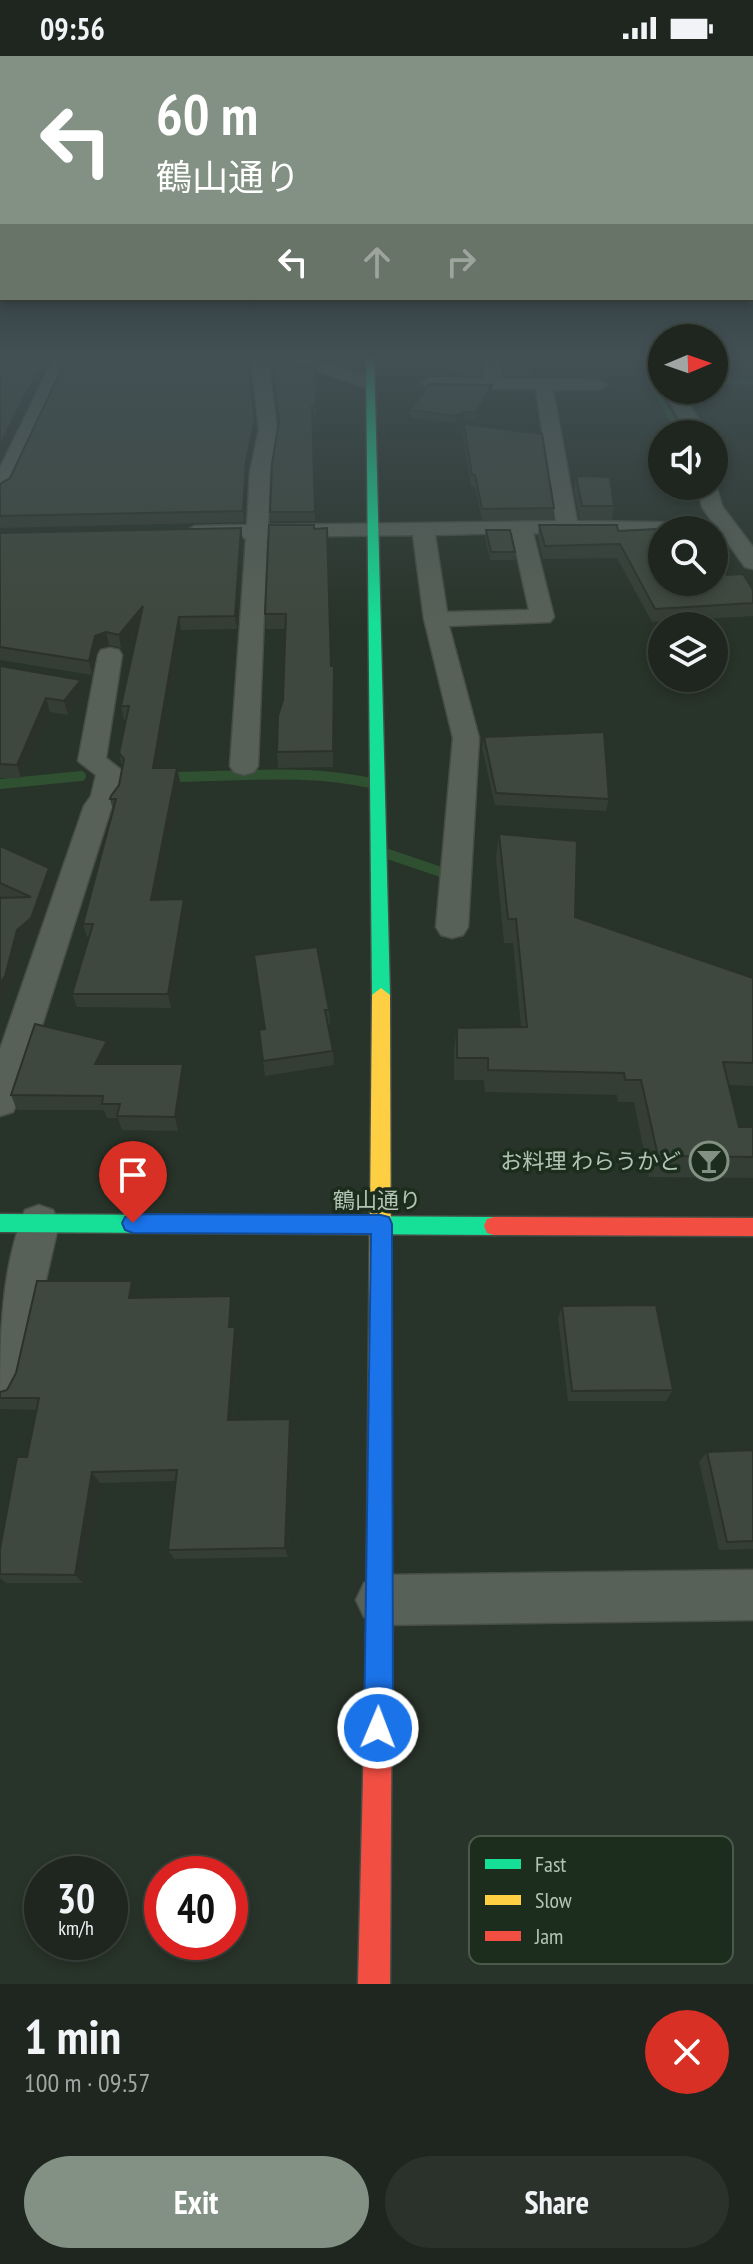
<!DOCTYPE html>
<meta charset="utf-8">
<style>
:root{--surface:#1e261f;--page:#2b322c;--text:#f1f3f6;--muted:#a1a5a4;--line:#3c433d;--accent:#829183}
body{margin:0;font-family:"PT Sans Narrow","Noto Sans JP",sans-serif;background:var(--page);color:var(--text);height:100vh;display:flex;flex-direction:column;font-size:30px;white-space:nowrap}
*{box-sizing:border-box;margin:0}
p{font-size:26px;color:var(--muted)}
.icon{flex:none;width:44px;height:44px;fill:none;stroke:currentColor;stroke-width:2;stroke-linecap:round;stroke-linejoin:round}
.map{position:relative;height:1928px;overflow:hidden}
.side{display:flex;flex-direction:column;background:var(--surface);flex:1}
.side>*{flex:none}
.guide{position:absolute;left:0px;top:0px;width:754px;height:244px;box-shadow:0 4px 12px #0003,0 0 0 2px var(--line);background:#829183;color:#fff;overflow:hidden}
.needle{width:52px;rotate:88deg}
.controls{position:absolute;left:648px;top:268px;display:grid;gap:16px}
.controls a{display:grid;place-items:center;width:80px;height:80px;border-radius:50%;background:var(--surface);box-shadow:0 4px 12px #0003,0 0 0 2px var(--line);font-size:40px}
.speed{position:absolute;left:24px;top:1800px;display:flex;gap:16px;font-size:40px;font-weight:700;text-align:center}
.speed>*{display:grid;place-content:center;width:104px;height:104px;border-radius:50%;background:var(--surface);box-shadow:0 4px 12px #0003,0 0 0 2px var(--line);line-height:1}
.speed small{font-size:20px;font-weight:400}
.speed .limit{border:12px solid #d22;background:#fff;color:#111}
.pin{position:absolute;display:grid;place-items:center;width:68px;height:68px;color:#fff;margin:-82px -34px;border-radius:50% 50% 50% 0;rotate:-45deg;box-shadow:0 0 8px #0007}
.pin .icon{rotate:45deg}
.me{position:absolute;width:88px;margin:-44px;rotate:1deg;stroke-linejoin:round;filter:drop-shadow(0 0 6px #0008)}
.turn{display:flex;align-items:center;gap:28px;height:168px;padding:0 24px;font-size:36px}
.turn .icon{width:104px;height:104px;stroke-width:2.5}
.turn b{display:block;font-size:56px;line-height:68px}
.lanes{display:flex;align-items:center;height:76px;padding:0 24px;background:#0003;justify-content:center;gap:40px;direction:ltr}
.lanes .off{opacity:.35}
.round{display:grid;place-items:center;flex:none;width:84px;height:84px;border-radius:42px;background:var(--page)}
.summary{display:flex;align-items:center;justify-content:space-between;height:136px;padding:0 24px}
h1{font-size:48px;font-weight:800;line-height:60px}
.cta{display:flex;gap:16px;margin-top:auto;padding:16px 24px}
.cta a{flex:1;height:92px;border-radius:48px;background:var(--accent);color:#fff;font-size:32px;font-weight:800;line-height:92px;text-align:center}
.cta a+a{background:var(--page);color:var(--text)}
.status{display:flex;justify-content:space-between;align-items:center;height:56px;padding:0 40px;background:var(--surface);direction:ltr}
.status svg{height:22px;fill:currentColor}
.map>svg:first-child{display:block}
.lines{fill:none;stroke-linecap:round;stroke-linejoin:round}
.stream-far2{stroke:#2f5031;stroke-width:6}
.stream-far1{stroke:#2f5031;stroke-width:8}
.stream{stroke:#2f5031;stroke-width:10}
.street-casing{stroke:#454d46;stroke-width:3}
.fast-casing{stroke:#454d46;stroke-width:3}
.slow-casing{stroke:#454d46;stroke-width:3}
.jam-casing{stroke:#454d46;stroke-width:3}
.street{fill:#586158;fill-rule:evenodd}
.fast{fill:#16e098;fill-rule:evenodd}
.slow{fill:#ffcf43;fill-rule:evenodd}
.jam{fill:#f24e42;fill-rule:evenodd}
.wall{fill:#353e35}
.shaded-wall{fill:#2b322b}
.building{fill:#3e483e;stroke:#2b322b;stroke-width:2}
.route{fill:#1a73e8;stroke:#114b97;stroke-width:2}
.labels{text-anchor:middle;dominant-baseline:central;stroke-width:7;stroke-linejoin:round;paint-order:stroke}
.poi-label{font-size:22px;fill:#b2c4b4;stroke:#1c2d1d;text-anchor:end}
.street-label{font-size:22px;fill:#b2c4b4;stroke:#1c2d1d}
.key{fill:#1c2d1d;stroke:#495a4a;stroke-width:2}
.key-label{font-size:22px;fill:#b2c4b4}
</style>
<div class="status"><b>09:56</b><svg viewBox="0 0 49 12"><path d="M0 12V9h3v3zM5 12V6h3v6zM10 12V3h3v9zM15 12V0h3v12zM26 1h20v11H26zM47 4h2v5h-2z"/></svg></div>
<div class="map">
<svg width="753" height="1928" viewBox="0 0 753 1928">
<rect width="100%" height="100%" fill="#283329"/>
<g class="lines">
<g class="stream-far2">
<path d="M649,323L681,378"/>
<path d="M714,325L753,326"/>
</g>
<path class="stream-far1" d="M262,718H309"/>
<g class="stream">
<path d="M166,721C237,721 305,712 375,728"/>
<path d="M0,728L81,720"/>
<path d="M385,797L441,816"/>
</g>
<defs>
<g id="street">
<path d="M55,299H71L10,432L0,438V412Z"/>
<path d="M484,299H500L502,323L598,324L607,329L598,334H553L577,465L713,467L702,451L698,430H714L715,426L722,450L753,491V513L745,511L722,479H714V474H662V479L568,480L533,477L554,561L550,566L449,570L479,682L468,871L463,879L452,882L441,879L436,871L453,682L424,563L413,479L267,481L258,710L254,716L244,719L234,716L230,710L246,482H195L184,476L195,470L247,469L250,416L259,374L252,311L231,310L229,306L237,301L312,303L370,322L373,326L364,331L312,313L269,310L277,374L270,416L268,469L556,465L536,333L430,332L421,327L430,322L485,323ZM512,477L529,554L447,556L435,479Z"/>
<path d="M646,299H662V320L656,319Z"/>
<path d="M663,334H681L707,378H689Z"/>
<path d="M110,592L119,594L122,599L106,702L124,716L119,742L111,753L18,1045L13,1056L0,1060V993L84,750L91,740L96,719L78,705L98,599L101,594Z"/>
<path d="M39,1149L53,1154L59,1167L22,1328L15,1343L0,1350C0,1283 0,1216 25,1154Z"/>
<path d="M753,1514V1564L381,1569L364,1561L356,1544L364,1527L381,1519Z"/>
</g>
<g id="fast">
<path d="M366,299H374L390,939L381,946L372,939Z"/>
<path d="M0,1158L494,1161L501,1163L504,1170L501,1177L494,1179L0,1176Z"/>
</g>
<path id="slow" d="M381,932L390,939L392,1599L389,1609L379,1612L369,1609L366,1599L372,939Z"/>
<g id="jam">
<path d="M494,1161L753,1162V1180L494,1179L487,1177L484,1170L487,1163Z"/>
<path d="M379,1586L389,1589L392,1599L390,1928H358L366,1599L369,1589Z"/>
</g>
</defs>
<use href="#street" class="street-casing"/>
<use href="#fast" class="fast-casing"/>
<use href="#slow" class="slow-casing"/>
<use href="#jam" class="jam-casing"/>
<use href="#street" class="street"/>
<use href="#fast" class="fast"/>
<use href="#slow" class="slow"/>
<use href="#jam" class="jam"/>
</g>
<g class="wall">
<path d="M0,299H54L0,406L12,304L0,302Z"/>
<path d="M71,299H217L72,304Z"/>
<path d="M287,299H315V302Z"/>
<path d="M450,299H483L482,320L455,319Z"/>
<path d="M501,299H532L533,309L532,320H505Z"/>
<path d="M318,320L316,358H313L315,465H271L270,456Z"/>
<path d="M492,329L491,336L476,364L464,363L456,367L410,362V354Z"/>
<path d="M464,368L554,452L553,464H482L475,431H471L463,379Z"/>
<path d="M256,374L247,416L244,466L0,472V428Z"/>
<path d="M576,420L614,450L612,464H580L574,434Z"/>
<path d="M269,469L331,610L335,625L333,711L278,712L277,696L283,644L286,573H266L265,558Z"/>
<path d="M539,469L618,475L727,519L753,534V560L652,566L617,502L543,503L538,482Z"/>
<path d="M241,472L243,485L237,573L181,574L158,712L180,725L156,844L184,843L187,857L171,952L77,951L72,938L89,881H87L83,868L113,754L110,743L119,729L122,710L119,697L126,664H124L121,650L138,572L121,592L109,589L98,593L92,619L0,604V477Z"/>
<path d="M486,474L515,496V504H490L485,482Z"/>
<path d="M0,610L81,624L85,638L68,659L50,656L21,722H0Z"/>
<path d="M484,681L609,743L606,755L495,749L482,692Z"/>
<path d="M499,778L575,861L753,922V1030L729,1029L739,1071H753V1122L649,1121L634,1046H618L617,1039L485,1036L484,1024H454V994L457,972L521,971L513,887H504L496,802Z"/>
<path d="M0,790L49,812L54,827L37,877L23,890L11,936L0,951L4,842L0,840Z"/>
<path d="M254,899L329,954L330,969H328L333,995L334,1009L265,1020L259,974L265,973Z"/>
<path d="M107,985L112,999L108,1008L187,1023L178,1075L122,1074L118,1062H107L104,1054H17L11,1039Z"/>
<path d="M132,1225L138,1239L137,1242L235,1254L233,1271H235L238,1284L233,1364L290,1363L292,1375L288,1501L174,1503L168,1494L176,1425L100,1427L83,1527H6L0,1522V1493L27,1401L37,1354L0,1353V1336L7,1334Z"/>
<path d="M562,1250L673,1334L666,1345H568L558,1262Z"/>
<path d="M753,1394V1493L719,1494L699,1406L707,1396Z"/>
</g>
<g class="shaded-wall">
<path d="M46,299H54L0,406V389Z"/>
<path d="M492,329L491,336L476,364V357Z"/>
<path d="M465,356L464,363L456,367V360Z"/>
<path d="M255,363L256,374L247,416L244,466L243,455L246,405Z"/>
<path d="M241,472L243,485L237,573L235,560Z"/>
<path d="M143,550L145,563L121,592L119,579Z"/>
<path d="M179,561L181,574L156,725L153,712Z"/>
<path d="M106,576L109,589L98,593L92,619L89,605L95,580Z"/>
<path d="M334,610L335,625L333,711V695Z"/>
<path d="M81,624L85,638L68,659L64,645Z"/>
<path d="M46,642L50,656L21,722L17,709Z"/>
<path d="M177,712L180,725L154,857L151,844Z"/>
<path d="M49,812L54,827L37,877L23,890L11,936L0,951V927L17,874Z"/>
<path d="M184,843L187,857L171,952L168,938Z"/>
<path d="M107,985L112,999L100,1023L95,1008Z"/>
<path d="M183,1008L187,1023L178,1075L175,1061Z"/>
<path d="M0,1216L4,1222L0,1268Z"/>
<path d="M132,1225L138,1239L135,1255L129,1242Z"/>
<path d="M231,1240L235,1254L232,1284L229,1271Z"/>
<path d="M235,1271L238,1284L232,1376L228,1364Z"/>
<path d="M290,1363L292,1375L288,1501L285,1492Z"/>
<path d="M92,1416L100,1427L83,1527L75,1519Z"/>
</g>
<g class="building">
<path d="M12,299H46L0,389V305L12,304Z"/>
<path d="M453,299H483V309L456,308Z"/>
<path d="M504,299H532L533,309H506Z"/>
<path d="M248,302L255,363L246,405L243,455L0,460V428L10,422L63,310Z"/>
<path d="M272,306L317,312L316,350H312L315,456H270L272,408L279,365Z"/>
<path d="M429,328L492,329L476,357L465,356L456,360L410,354Z"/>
<path d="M464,368L542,378L554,452L482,453L475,419H472Z"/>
<path d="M576,420L610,421L614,450H582Z"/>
<path d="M269,469H314V473L327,472L331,610H334L333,695L277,696L278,660L283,644L286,558H265Z"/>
<path d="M539,469H617L618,475L695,471L697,474H662V526H714V499L727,519L743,518L753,534V547L655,553L620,488L545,490Z"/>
<path d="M241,472L235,560L179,561L153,712H177L151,844L184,843L168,938H72L93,868H83L116,743H110L111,740L119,729L124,703L119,697L129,650H121L143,550L119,579L106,576L95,580L89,605L0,591V477Z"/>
<path d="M486,474H510L515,496H491Z"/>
<path d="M0,610L81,624L64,645L46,642L17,709L0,708Z"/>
<path d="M604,676L609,743L496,737L484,681Z"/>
<path d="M499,778L577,785L575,861L753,922V1007L723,1006L739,1071H753V1101L658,1100L641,1024H625L624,1017L488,1014V1002H457V972L527,971L516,863H508Z"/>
<path d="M0,790L49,812L31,862L17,874L5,920L0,927V842L31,841L0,827Z"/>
<path d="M317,891L329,954H325L333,995L263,1005L259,974L265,973L254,899Z"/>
<path d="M35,968L107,985L95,1008H183L175,1061L117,1060L120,1048H102L103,1040L11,1039Z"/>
<path d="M37,1225H132L129,1242L231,1240L229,1271H235L228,1364L290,1363L285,1492L168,1494L177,1414L92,1416L75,1519L0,1518V1493L17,1401H27L39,1342H0V1336L7,1334L16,1317Z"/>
<path d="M656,1249L673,1334L572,1335L562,1250Z"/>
<path d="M753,1394V1485L727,1486L707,1396Z"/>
</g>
<linearGradient id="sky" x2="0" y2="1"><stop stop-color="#161c17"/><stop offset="0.53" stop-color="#425054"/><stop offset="1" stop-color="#425054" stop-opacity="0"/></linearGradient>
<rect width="753" height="569" fill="url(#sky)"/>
<path class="route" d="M133,1158L381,1159L389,1161L392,1168L393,1672L388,1682L378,1686L368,1682L364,1672L371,1178L133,1177L125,1174L122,1167L125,1161Z"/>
<defs>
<symbol id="bar-ring" viewBox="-11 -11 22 22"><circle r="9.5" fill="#1c2d1d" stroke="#829183" stroke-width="1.5"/><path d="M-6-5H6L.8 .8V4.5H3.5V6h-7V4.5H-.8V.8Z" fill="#829183"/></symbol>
</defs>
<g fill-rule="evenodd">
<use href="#bar-ring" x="687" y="1083" width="44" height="44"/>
</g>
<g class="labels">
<g class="poi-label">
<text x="681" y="1105">お料理 わらうかど</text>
</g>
<g class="street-label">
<text x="377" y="1144">鶴山通り</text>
</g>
</g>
<rect x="469" y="1780" width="264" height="128" rx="12" class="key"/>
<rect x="485" y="1803" width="36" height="10" fill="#16e098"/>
<rect x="485" y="1839" width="36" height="10" fill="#ffcf43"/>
<rect x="485" y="1875" width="36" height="10" fill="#f24e42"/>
<g class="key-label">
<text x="535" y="1816">Fast</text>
<text x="535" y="1852">Slow</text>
<text x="535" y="1888">Jam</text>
</g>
</svg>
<div class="controls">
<a><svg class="needle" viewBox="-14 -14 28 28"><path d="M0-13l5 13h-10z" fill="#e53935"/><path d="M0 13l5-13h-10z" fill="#a1a5a4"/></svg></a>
<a><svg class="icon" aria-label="sound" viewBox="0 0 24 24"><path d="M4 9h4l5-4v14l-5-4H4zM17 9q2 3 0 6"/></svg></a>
<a><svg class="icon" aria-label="search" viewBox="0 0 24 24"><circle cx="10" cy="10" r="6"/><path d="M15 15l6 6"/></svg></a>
<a><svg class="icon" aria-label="layers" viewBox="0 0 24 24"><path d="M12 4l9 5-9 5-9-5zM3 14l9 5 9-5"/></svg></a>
</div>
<div class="speed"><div>30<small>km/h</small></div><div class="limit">40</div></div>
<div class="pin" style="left:133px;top:1167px;background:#d93025"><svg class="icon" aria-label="arrive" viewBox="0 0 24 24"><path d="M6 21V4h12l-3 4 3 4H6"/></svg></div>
<svg class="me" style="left:378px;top:1672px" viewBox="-20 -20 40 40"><circle r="17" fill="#1a73e8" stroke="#fff" stroke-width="3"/><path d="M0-11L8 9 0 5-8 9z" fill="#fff"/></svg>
<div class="guide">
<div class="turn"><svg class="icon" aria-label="left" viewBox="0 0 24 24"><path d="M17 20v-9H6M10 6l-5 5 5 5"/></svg><div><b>60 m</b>鶴山通り</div></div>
<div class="lanes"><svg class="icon" aria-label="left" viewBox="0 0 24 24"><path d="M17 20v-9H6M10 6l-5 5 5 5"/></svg><svg class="icon off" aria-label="ahead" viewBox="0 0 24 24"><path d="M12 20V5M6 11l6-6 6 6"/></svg><svg class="icon off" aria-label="right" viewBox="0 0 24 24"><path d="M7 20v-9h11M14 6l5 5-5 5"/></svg></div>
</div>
</div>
<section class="side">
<div class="summary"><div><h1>1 min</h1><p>100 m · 09:57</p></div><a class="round" style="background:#d93025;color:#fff"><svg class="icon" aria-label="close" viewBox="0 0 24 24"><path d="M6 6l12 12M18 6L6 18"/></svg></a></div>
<div class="cta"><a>Exit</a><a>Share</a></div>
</section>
